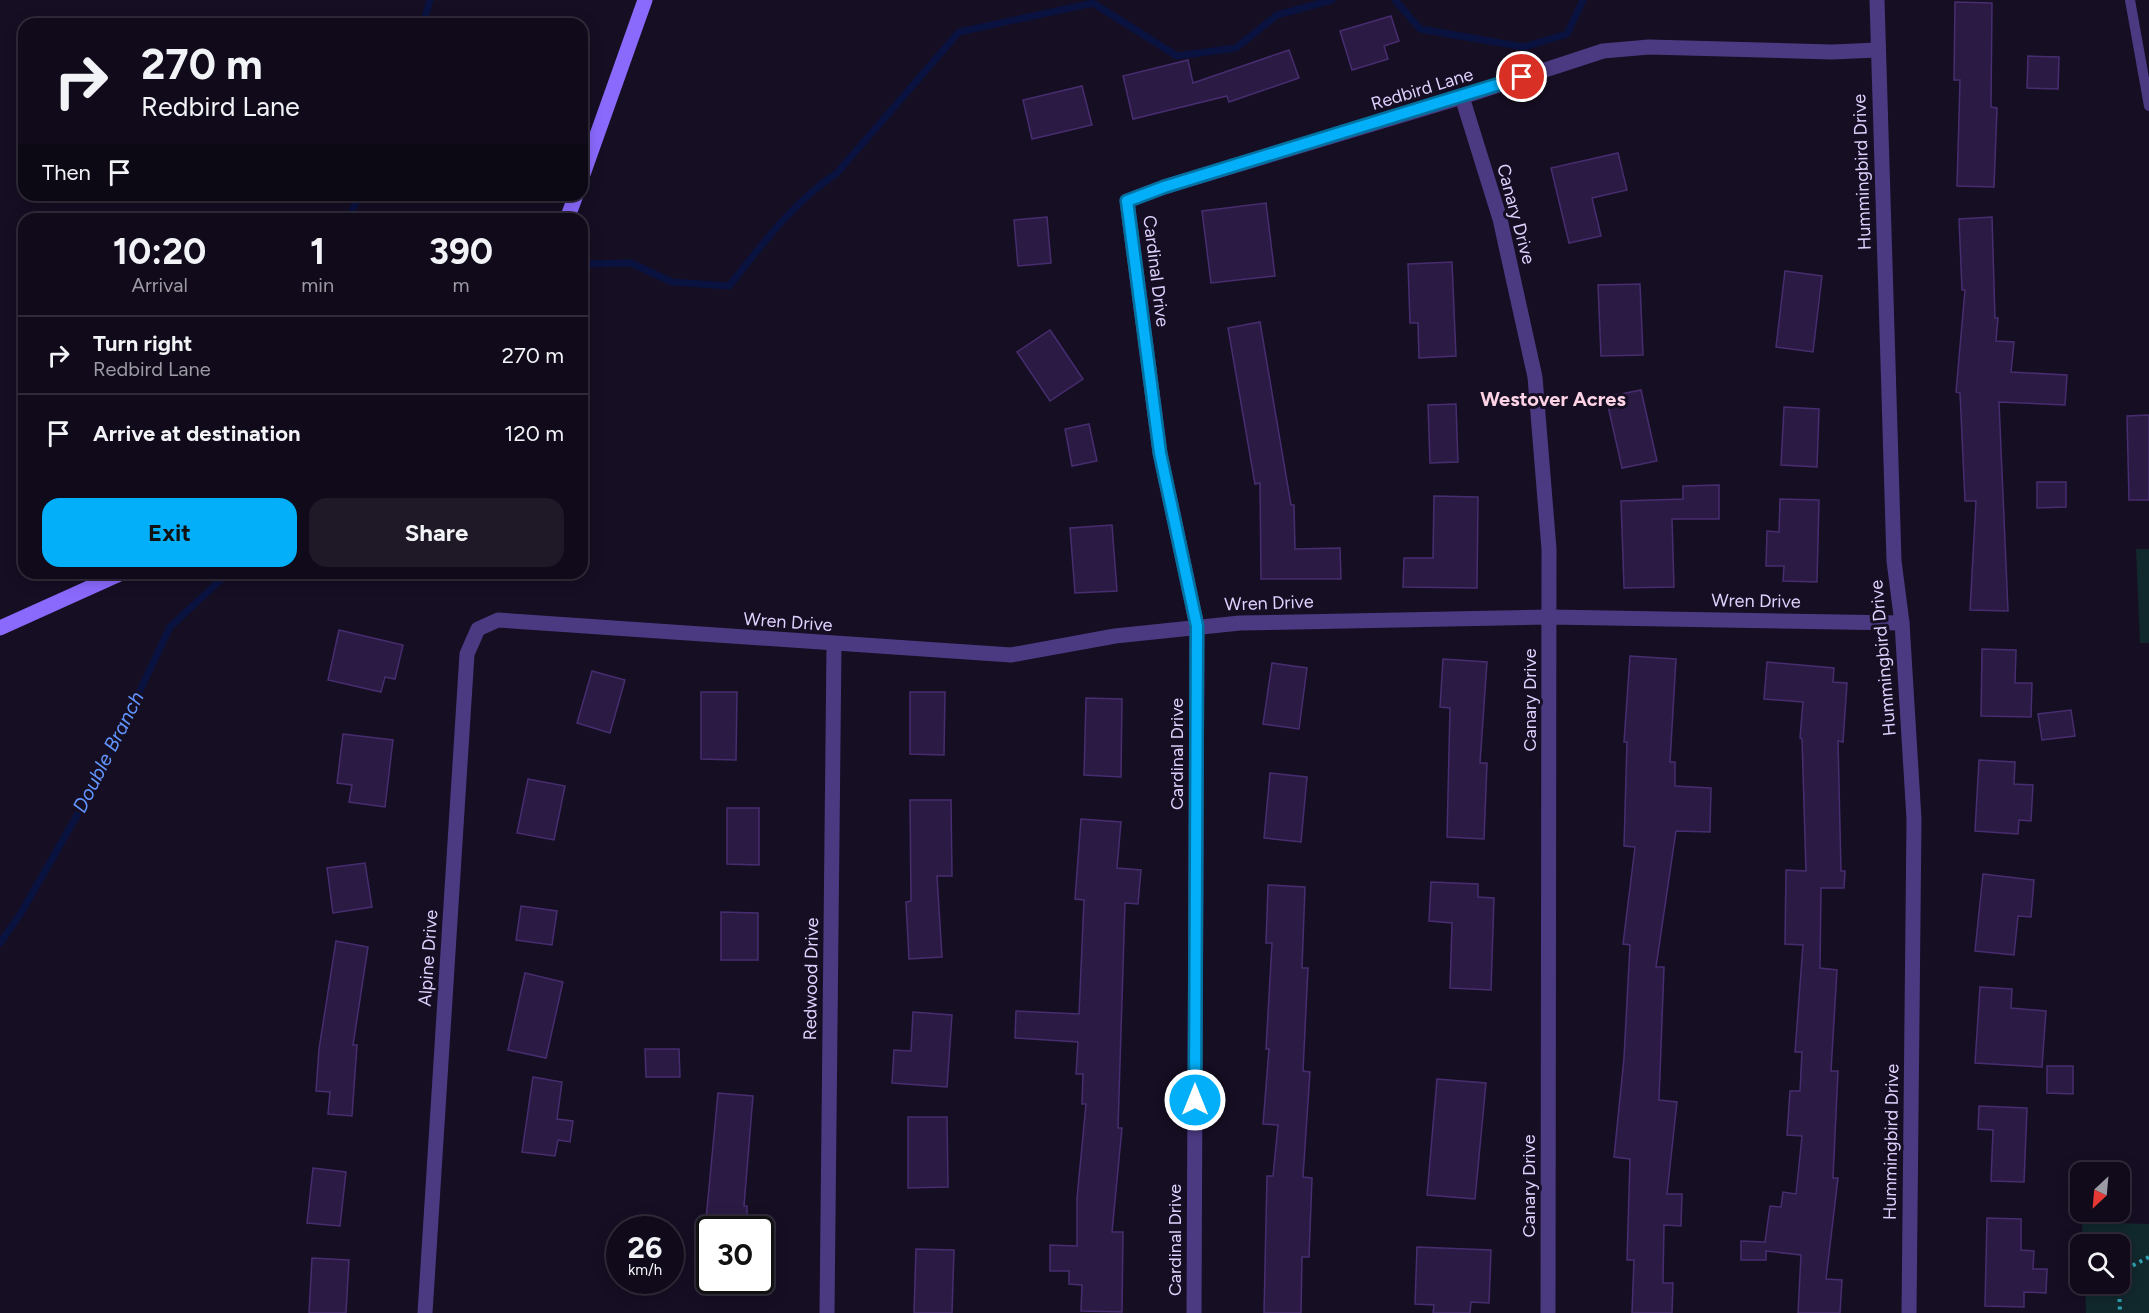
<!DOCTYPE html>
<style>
:root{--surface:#100a1a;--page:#1e1827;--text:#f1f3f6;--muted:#9c9aa2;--line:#302b39;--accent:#03aff8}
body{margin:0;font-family:Figtree,sans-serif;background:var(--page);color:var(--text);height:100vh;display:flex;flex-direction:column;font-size:22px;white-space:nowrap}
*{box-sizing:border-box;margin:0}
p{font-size:20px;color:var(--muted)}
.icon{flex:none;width:33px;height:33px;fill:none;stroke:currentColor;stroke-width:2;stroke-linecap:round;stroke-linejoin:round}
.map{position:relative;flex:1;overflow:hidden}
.drawer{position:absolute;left:18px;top:213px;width:570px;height:366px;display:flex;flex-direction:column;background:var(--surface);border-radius:18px;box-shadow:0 3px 15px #0003,0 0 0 2px var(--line)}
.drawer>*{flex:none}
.hud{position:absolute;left:18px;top:18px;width:570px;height:183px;border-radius:18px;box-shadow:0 3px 15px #0003,0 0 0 2px var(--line);background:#100a1a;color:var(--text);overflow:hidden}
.needle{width:39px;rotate:206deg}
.tools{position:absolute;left:2070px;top:1162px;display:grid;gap:12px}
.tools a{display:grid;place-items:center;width:60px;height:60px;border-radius:12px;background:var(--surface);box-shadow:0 3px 15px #0003,0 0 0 2px var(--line);font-size:30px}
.speed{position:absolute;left:606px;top:1216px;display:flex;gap:12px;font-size:30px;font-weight:700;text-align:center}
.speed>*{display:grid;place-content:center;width:78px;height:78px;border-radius:50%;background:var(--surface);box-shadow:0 3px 15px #0003,0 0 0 2px var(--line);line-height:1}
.speed small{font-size:15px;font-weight:400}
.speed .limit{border:3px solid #111;border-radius:9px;background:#fff;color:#111}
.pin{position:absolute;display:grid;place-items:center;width:51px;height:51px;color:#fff;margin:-26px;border:3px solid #fff;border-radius:50%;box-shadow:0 2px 6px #0007}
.me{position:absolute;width:66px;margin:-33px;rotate:0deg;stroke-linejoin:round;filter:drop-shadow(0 0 4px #0008)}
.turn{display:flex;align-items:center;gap:21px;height:126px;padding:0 24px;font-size:27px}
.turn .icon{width:78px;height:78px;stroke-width:2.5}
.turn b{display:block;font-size:42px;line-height:51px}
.then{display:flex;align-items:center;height:57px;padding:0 24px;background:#0003;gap:12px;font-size:22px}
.eta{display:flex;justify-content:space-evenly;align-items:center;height:102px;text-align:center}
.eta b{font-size:36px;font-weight:700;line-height:42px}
.action{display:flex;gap:12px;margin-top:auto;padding:12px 24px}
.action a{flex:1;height:69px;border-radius:18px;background:var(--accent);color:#111;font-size:24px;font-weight:700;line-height:69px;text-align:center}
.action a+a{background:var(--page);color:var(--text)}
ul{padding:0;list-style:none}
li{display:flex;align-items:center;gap:18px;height:78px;padding:0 24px;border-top:2px solid var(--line)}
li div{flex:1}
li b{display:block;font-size:22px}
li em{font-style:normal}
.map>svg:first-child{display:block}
.green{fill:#11282d}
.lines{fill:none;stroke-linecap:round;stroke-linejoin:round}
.stream{stroke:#0a1340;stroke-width:7}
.building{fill:#2b1b44;stroke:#472d6f;stroke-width:1.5}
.path{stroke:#30a1b3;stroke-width:4;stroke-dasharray:3 4.5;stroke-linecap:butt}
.lane{stroke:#4b3a81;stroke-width:10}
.street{stroke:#4b3a81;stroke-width:15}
.secondary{stroke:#8a69fd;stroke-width:15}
.route-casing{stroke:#0272a1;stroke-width:15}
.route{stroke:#03aff8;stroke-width:10}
.labels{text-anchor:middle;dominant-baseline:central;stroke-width:6;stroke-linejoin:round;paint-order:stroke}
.street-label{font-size:18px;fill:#dfd1fe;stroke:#160e23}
.neighbourhood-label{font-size:20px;font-weight:bold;fill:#fed3e6;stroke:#160e23}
.water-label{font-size:20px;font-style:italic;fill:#6195fd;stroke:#160e23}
</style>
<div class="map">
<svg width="2149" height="1313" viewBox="0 0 2149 1313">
<rect width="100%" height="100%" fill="#160e23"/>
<g class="green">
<path d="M2136,549H2149V643H2140Z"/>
<path d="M2082,1222L2149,1224V1313H2086L2085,1284H2120V1245H2083Z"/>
</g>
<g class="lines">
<g class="stream">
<path d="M1395,0L1420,29L1524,47L1567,34L1583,0"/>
<path d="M423,24L430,0"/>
<path d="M349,219L359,195"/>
<path d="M582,264L631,263L672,282L729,286C762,245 792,203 837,173L959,32L1093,3L1177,56L1236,48L1277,15L1332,0"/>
<path d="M0,943L21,913L99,777L170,627L228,573"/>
</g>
</g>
<g class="building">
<path d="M1955,2L1992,3L1991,107L1997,108L1994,187L1957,186L1960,80H1954Z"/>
<path d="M1391,16L1399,41L1384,46L1388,59L1352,70L1340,31Z"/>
<path d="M1289,50L1299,78L1229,102L1227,96L1133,119L1123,76L1188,60L1193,83Z"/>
<path d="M2028,56L2059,57L2058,89L2027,88Z"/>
<path d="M1082,86L1092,125L1032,139L1023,100Z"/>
<path d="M1618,153L1627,190L1592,198L1601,236L1569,243L1551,168Z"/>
<path d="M1266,203L1275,276L1211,283L1202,211Z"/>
<path d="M1047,217L1051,263L1018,266L1014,220Z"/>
<path d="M1992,217L1995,318H1998L1996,341L2014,342L2011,372L2067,375L2065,405L1999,402L2008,611L1970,610L1976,501H1965L1960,393L1956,392L1965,290H1962L1959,219Z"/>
<path d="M1452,262L1456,356L1419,358L1418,323H1410L1408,264Z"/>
<path d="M1785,271L1822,276L1813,352L1776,347Z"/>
<path d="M1640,284L1643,355L1601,356L1598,285Z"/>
<path d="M1260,322L1291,505H1294L1295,549L1340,548L1341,579H1261L1260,483L1255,484L1228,328Z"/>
<path d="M1050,330L1083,379L1050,401L1017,352Z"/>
<path d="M1641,390L1657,461L1622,468L1606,397Z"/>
<path d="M1456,404L1458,462L1430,463L1428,405Z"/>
<path d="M1784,407L1819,409L1817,467L1781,465Z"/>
<path d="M2149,415V500H2129L2127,416Z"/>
<path d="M1089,424L1097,461L1072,466L1065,429Z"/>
<path d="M2037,482H2066V507L2037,508Z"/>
<path d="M1719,485V519H1672L1674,587L1624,588L1621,501L1683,499V486Z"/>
<path d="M1434,496L1478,497L1477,588L1403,587L1404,558H1433Z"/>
<path d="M1780,499L1819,500L1817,582L1783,581L1784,566H1766L1767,531L1779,532Z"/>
<path d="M1112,525L1117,591L1075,593L1070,528Z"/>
<path d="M339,630L403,645L395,679L385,677L381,692L328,680Z"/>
<path d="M1982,649L2016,650L2015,683H2032L2031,717L1981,716Z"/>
<path d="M1630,656L1676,659L1670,762H1675V786L1711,788L1710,832L1676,831L1656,967H1664L1659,1100L1677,1102L1667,1194H1682L1681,1226L1664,1225L1663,1283H1673L1672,1313H1632L1634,1260H1627L1630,1159L1614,1157L1624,1058L1630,945L1623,944L1635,847L1624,846L1627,742H1624Z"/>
<path d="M1443,659L1487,662L1480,763H1487L1484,839L1447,837L1450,708L1440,707Z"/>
<path d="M1767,662L1834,668L1833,682L1847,683L1843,742L1838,741L1841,871H1845L1844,888H1821L1820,968L1837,970L1831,1071H1838L1833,1178H1838L1826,1279L1842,1280L1840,1313H1798L1801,1255L1766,1251V1260H1741V1241L1765,1242L1770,1206L1781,1207L1783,1192L1796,1194L1802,1136L1787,1135L1790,1091H1800L1802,1052H1795L1803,945L1785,944L1786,870L1806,871L1802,739L1800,738L1803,702L1764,699Z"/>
<path d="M1272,663L1307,668L1299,729L1263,724Z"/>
<path d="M592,671L625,680L610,733L577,723Z"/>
<path d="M701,692H737L736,760L701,759Z"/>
<path d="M910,692H945L944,755L910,754Z"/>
<path d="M1086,698L1122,699L1121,777L1084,775Z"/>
<path d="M2071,710L2075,736L2042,740L2038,714Z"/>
<path d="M343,734L393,740L385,807L349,802L352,785L337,783Z"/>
<path d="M1979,760L2015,762L2014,784L2033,785L2031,821L2019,820L2018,834L1975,831Z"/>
<path d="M1270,773L1307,777L1301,842L1264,838Z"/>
<path d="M528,779L565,786L554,840L517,833Z"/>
<path d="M910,800H951L952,876H937L942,957L909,959L906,902L911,901Z"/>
<path d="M727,808H759V865L727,864Z"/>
<path d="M1081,819L1121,822L1117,868L1141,870L1138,904L1125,903L1118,1128H1122L1112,1232H1123L1122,1312L1081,1311L1082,1285L1069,1284V1271H1050V1245L1077,1246V1198L1086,1104H1082L1083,1074H1076L1078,1042L1015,1038L1016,1011L1079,1014L1084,900L1075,899Z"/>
<path d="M365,863L372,907L333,913L327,868Z"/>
<path d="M1983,874L2034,880L2031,917L2018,916L2014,955L1975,951Z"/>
<path d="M1431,882L1478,884V897L1494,898L1491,990L1450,988L1452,923L1429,921Z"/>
<path d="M1268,885L1305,887L1302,968H1308L1303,1071L1310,1072L1303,1177L1312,1178L1309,1257H1302L1301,1313H1264L1267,1176H1273L1278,1125L1263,1124L1269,1049H1266L1272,943H1266Z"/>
<path d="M521,906L557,911L552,945L516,940Z"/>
<path d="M721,912L758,913V960H721Z"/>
<path d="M336,941L368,947L353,1045H357L352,1116L328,1114L330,1092L316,1091L319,1049Z"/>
<path d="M525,973L563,982L546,1058L508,1050Z"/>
<path d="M1980,987L2012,989L2011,1008L2046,1011L2042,1067L1975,1063Z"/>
<path d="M913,1012L952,1015L947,1087L892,1083L894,1050L911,1051Z"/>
<path d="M645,1049H679L680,1077H646Z"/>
<path d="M2047,1066H2073V1094L2047,1093Z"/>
<path d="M533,1077L562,1082L557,1119L573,1121L570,1142L558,1140L555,1156L522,1152Z"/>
<path d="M1437,1079L1486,1083L1475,1199L1427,1195Z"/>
<path d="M718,1093L753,1096L744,1206H747V1230H705Z"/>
<path d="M1979,1106L2027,1108L2024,1182L1991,1181L1993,1130L1978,1129Z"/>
<path d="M908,1117H947L948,1187L908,1188Z"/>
<path d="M313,1168L346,1172L340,1226L307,1223Z"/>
<path d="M1987,1218L2021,1219V1250L2034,1251L2033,1269H2047L2046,1293L2024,1292V1307L1985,1306Z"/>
<path d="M1417,1247L1491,1250L1489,1303L1471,1302L1470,1313H1433L1434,1305L1415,1304Z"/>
<path d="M916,1249L954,1250L952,1313H914Z"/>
<path d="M312,1258L349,1260L346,1313H309Z"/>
</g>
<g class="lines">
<g class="path">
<path d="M2120,1283L2128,1268L2149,1257"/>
<path d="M2119,1284L2120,1313"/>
</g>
<path class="lane" d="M2130,0L2149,106"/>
<g class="street">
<path d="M1877,0L1894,561L1902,623L1914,819L1909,1313"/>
<path d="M1462,97L1500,219L1535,377L1549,549L1548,1313"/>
<path d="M425,1313L467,654L478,629L498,620L1011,655L1115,636L1240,623L1549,617L1902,623"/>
<path d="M827,1313L834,645"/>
<path d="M1194,1313L1197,626L1160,453L1127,201L1164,187L1462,97L1603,51L1649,47L1832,52L1877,50"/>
</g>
<g class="secondary">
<path d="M582,177L645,0"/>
<path d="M567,219L576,195"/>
<path d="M0,628L122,573"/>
</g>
</g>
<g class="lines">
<defs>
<path id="route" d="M1195,1100L1197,626L1160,453L1127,201L1164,187L1522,77"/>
</defs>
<use href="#route" class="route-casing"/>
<use href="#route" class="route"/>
</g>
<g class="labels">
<g class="street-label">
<text transform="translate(1422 89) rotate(-17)">Redbird Lane</text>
<text transform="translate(1862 172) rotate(-92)">Hummingbird Drive</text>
<text transform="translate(1516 214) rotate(75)">Canary Drive</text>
<text transform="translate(1156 271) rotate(83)">Cardinal Drive</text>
<text transform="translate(1756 601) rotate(1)">Wren Drive</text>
<text transform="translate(1269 603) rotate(-2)">Wren Drive</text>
<text transform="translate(788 622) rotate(4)">Wren Drive</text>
<text transform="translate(1883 658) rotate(-95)">Hummingbird Drive</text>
<text transform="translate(1530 700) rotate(-90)">Canary Drive</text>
<text transform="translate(1177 754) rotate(-90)">Cardinal Drive</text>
<text transform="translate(428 958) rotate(-86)">Alpine Drive</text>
<text transform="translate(811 979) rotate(-89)">Redwood Drive</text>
<text transform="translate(1891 1142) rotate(-89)">Hummingbird Drive</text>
<text transform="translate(1529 1186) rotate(-90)">Canary Drive</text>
<text transform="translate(1175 1240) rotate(-90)">Cardinal Drive</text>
</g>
<g class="neighbourhood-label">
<text x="1553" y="399">Westover Acres</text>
</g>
<g class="water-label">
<text transform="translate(108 752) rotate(-63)">Double Branch</text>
</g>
</g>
</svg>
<div class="tools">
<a><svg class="needle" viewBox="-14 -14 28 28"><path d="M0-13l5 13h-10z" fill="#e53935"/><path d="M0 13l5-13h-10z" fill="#9c9aa2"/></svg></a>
<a><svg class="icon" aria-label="search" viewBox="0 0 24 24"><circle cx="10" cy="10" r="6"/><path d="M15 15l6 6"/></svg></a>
</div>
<div class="speed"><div>26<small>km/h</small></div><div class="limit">30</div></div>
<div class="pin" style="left:1522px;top:77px;background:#d93025"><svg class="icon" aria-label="arrive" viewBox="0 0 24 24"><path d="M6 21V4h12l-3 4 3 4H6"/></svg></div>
<svg class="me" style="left:1195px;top:1100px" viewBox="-20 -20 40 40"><circle r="17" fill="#03aff8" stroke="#fff" stroke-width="3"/><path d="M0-11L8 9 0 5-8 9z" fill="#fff"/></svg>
<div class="hud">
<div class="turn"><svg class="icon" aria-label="right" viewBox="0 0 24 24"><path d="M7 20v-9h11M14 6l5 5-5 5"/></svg><div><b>270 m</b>Redbird Lane</div></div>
<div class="then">Then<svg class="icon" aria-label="arrive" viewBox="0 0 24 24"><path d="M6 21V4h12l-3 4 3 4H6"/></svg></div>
</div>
<section class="drawer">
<div class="eta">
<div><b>10:20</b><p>Arrival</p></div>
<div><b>1</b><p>min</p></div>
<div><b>390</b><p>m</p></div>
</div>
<ul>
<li><svg class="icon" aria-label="right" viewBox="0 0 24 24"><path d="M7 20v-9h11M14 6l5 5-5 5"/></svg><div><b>Turn right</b><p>Redbird Lane</p></div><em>270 m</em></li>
<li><svg class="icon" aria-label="arrive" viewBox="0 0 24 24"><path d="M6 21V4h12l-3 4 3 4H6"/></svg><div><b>Arrive at destination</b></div><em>120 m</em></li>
</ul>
<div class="action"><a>Exit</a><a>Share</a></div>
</section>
</div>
